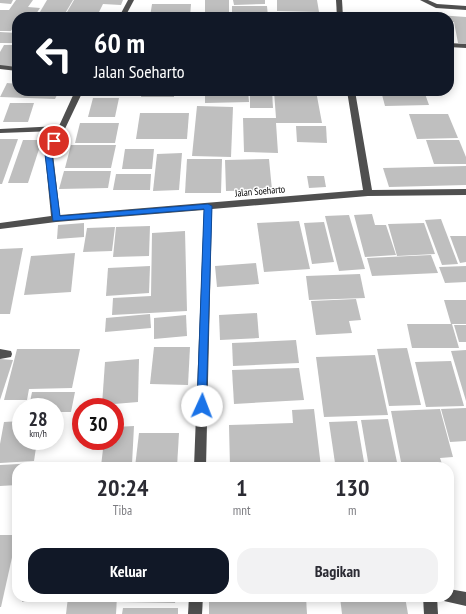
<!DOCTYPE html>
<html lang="id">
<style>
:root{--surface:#fff;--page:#f2f2f3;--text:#2b2b33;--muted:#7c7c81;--accent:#111827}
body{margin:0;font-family:"PT Sans Narrow",sans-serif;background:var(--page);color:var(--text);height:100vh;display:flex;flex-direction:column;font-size:15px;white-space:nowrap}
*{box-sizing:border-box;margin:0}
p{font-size:13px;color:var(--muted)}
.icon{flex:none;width:22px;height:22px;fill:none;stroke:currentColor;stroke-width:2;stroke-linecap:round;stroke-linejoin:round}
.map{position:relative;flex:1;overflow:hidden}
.sheet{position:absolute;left:12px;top:462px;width:442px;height:140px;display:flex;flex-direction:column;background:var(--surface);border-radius:16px;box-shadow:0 2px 10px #0003}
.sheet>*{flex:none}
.hud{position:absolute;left:12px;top:12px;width:442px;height:84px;border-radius:16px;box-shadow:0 2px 10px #0003;background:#111827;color:#fff;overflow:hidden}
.speed{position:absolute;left:12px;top:398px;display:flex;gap:8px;font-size:20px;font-weight:700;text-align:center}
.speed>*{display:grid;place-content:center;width:52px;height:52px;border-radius:50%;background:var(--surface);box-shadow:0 2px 10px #0003;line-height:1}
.speed small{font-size:10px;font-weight:400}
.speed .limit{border:6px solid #d22;background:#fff;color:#111}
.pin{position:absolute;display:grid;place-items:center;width:34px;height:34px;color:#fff;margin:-17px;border:2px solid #fff;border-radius:50%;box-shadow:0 1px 4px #0007}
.me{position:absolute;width:44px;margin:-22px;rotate:2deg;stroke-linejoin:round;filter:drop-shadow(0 0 3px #0008)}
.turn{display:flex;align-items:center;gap:14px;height:84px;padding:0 16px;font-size:18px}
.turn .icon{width:52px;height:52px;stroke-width:2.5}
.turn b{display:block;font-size:28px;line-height:34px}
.eta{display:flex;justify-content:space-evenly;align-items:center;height:68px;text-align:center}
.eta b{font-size:24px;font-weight:700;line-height:28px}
.action{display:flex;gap:8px;margin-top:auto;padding:8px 16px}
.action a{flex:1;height:46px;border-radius:16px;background:var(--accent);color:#fff;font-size:16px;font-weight:700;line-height:46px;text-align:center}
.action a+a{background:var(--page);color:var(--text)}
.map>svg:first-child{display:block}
.building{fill:#bfbfbf}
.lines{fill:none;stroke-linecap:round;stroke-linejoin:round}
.minor{fill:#4f4f4f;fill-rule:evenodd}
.route{fill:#1a73e8;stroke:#114b97}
.labels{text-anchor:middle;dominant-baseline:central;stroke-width:3;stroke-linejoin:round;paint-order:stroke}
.street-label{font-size:10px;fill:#000;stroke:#fff}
</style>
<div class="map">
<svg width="466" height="614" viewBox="0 0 466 614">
<rect width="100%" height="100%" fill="#fff"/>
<g class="building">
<path d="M0,0H13L11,4L0,3Z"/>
<path d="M16,0H33L28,7L40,8L34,17H17V22L11,31H0V10H9Z"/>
<path d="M47,0H73L63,17H37Z"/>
<path d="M74,0H123L121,5L103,4L98,14L67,12Z"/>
<rect x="205" y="0" width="24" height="16"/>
<path d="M233,0H265V4L234,5Z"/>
<path d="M277,0H317L319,12L277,11Z"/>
<path d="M152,4H191L190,17H150Z"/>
<path d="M232,6H267L268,17H232Z"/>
<path d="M276,13L321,14V17H276Z"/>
<rect x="346" y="15" width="28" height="2"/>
<path d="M438,15L466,17V44L458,43L454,22H449V17H438Z"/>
<path d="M0,32L17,33V43H0Z"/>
<path d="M4,45H17V67L0,66V52Z"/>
<path d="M7,83L17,84V91H59L55,99L0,97Z"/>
<path d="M142,91H174V97H141Z"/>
<path d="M205,91H248L249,102L205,103Z"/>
<path d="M250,91H272L273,108H250Z"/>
<path d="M274,91H316L322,123H276L278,153L244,152L243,118H276Z"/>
<path d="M381,91H424L429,105L385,106Z"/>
<path d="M93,98H119L115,117H88Z"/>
<path d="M10,103H34L28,122H3Z"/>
<path d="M197,106L233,107L231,157L192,156Z"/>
<path d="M140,113H189L187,139H136Z"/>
<path d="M409,114H448L458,138L417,139Z"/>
<path d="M80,123H119L115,143H75Z"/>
<path d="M296,126H326L327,143L297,142Z"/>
<path d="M0,139H18L2,184H0Z"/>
<path d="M23,140H42L28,183H8Z"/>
<path d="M426,140H459L466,157V164H434Z"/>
<path d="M71,145H116L111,168H65Z"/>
<path d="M125,149H154L152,169H122Z"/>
<path d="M182,153L179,190L153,191L157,154Z"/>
<path d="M187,159H222L221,193H185Z"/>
<path d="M269,159L272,190L226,191L225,160Z"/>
<path d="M466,166V185L389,187L383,168Z"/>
<path d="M64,171H111L108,188L59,189Z"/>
<path d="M116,174H151L150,190H113Z"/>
<path d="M307,176H324L326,187L309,188Z"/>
<path d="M372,214L375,225H386L396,255L365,257L354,215Z"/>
<path d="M349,215L365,269L339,271L325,216Z"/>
<path d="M441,219L458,264L442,265L425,220Z"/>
<path d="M299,221L310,269L264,272L257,223Z"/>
<path d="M324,222L334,262L312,264L304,223Z"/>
<path d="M84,223V237L57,239L58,225Z"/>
<path d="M424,223L435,254L397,256L388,224Z"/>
<path d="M150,226L149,256L113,257L116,227Z"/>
<path d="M115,227L112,251L83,252L87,228Z"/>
<path d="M185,231L187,311L112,315L113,298L151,296L152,233Z"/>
<path d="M450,236H466V262L460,263Z"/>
<path d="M23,248L10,314H0V249Z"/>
<path d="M75,253L71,292L24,295L31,256Z"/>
<path d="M431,255L438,273L372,276L367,258Z"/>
<path d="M256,263L259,284L217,287L215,266Z"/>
<path d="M150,266L149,293L106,296L108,268Z"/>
<path d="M466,266V282L445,283L439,267Z"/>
<path d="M360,274L365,298L309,300L306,276Z"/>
<path d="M356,299L361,320L349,321L352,333L316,335L311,301Z"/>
<path d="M444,300H466V324H451Z"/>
<path d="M257,313L259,338L220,340L219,315Z"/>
<path d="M150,314L151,328L105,332L106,318Z"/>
<path d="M186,315L187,336L154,339V318Z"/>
<path d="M407,324H452L459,348H412Z"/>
<path d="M454,325H466V342H459Z"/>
<path d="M296,340L299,363L233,366L232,343Z"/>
<path d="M154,347H190L188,385L150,384Z"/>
<path d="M407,348L421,405L389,406L377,349Z"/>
<path d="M17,349H80L72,388L29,389L27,400H4Z"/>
<path d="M466,350V401L451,351Z"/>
<path d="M375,355L388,415L324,417L316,357Z"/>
<path d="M0,359L13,360L0,400Z"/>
<path d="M139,359L138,402L102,405L105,362Z"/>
<path d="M451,361L464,406L426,407L415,362Z"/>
<path d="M299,368L304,400L234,404L232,370Z"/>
<path d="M32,392H75L71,412H55V407H29Z"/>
<path d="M466,408V441L450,442L441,409Z"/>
<path d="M314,409L321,467H230L229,425L293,423L292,410Z"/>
<path d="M440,409L453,457L440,458L443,467H402L391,411Z"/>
<path d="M388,419L398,467H369L361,420Z"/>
<path d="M21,421V441H37L34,461L0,463V444L4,422Z"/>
<path d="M357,421L364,462L335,463L329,422Z"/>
<path d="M134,426L132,464L101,466L104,441H115V427Z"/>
<path d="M139,433H179L177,467H135Z"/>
<path d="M38,463L37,467H17V485L0,486V465Z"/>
<path d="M0,535H17L1,607H0Z"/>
<path d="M23,597H59V598L22,602Z"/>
<path d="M68,597H117L116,614H66Z"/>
<path d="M122,597H176L175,603L121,602Z"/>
<path d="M209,597H306L307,614H209Z"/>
<path d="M340,597H405L408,614H342Z"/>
<path d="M123,608H178V614H122Z"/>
</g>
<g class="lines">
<g class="minor">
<path d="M128,0H134L125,17H119Z"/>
<path d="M336,0H342L343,17H337Z"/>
<path d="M420,0H428L437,4L466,6V10L436,8Z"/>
<path d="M449,43L466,44V48L449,47Z"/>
<path d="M0,65L17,67V71L0,69Z"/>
<path d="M75,91H83L53,154L60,215L363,190L347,91H355L372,190L466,189V195L368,196L212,209L206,467H194L204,210L56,222L0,229V223L51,216L45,154L56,131L0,133V129L59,126Z"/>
<path d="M0,349L11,351L12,354L11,357L0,359Z"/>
<path d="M449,589L466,592V606L444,601L443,597H449Z"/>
<path d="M189,597H203L202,614H188Z"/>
<path d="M423,597H437L438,614H424Z"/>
</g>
</g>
<path class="route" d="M52,139L58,141L52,154L60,216L208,204L212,206L206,409H198L197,406L204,209L53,221L45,154Z"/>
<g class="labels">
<g class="street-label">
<text transform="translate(260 191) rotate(-5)">Jalan Soeharto</text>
</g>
</g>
</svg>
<div class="speed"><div>28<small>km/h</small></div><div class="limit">30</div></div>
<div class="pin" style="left:54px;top:141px;background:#d93025"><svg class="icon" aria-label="arrive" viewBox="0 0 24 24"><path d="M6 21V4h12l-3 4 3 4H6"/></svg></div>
<svg class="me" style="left:202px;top:406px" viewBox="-20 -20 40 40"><circle r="19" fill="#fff"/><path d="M0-13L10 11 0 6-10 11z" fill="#1a73e8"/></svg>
<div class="hud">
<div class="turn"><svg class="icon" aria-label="left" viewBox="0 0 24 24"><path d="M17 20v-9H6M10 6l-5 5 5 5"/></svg><div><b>60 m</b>Jalan Soeharto</div></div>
</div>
<section class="sheet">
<div class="eta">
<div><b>20:24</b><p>Tiba</p></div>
<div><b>1</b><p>mnt</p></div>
<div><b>130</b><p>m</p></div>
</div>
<div class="action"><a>Keluar</a><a>Bagikan</a></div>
</section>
</div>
